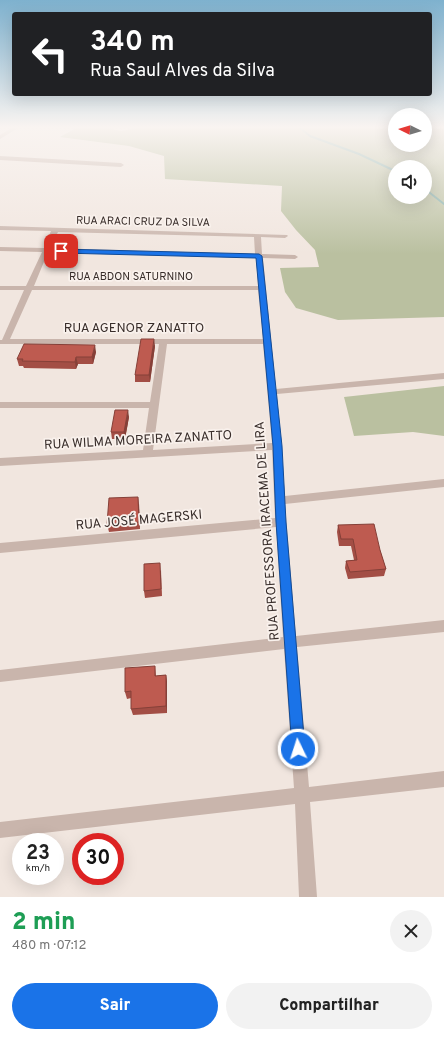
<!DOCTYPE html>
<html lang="pt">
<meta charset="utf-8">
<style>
:root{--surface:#fff;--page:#f2f2f2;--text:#222;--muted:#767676;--accent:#1a73e8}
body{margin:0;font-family:Overpass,sans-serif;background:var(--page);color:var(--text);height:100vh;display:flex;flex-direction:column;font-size:15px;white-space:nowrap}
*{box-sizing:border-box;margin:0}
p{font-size:13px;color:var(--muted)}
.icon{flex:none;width:22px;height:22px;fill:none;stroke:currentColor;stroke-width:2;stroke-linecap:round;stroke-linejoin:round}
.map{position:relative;height:897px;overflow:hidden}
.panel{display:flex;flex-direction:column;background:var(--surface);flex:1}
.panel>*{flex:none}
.guide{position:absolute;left:12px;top:12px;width:420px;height:84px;border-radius:4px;box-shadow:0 4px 16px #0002;background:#202124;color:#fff;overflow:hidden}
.needle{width:26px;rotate:275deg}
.buttons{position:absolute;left:388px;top:108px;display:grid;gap:8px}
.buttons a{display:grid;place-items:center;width:44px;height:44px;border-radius:50%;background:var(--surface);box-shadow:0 4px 16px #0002;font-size:20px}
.speed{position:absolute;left:12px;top:833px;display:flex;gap:8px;font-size:20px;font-weight:700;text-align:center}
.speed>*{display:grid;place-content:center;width:52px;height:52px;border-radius:50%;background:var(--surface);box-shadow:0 4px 16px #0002;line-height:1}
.speed small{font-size:10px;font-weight:400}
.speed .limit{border:6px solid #d22;background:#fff;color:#111}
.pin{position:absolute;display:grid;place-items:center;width:34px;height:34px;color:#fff;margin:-17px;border-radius:8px;box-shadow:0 2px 6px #0006}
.me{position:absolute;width:44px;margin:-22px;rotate:356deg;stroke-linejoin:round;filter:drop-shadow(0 0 3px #0008)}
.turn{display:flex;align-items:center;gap:14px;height:84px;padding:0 12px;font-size:18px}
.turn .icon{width:52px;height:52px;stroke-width:2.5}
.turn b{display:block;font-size:28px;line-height:34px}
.round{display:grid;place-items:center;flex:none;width:42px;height:42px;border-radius:21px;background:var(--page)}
.summary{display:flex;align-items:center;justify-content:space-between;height:68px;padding:0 12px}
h1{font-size:24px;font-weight:800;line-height:30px;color:#1e9e55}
.cta{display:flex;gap:8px;margin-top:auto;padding:8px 12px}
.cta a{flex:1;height:46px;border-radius:24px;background:var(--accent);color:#fff;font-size:16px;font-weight:800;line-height:46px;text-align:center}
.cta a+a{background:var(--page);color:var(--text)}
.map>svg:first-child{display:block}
.green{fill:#bac0a0;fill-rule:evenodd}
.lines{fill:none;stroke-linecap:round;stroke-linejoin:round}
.stream{stroke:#80ada8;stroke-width:2}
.minor{fill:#c9b5ac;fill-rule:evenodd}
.wall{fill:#a34e45}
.shaded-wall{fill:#854038}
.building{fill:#be5b50;stroke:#854038}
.route{fill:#1a73e8;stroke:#114b97}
.labels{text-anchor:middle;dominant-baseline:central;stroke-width:3.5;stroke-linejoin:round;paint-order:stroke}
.far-street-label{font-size:11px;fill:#382d2a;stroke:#f9f1ec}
.street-label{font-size:13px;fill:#382d2a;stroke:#f9f1ec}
</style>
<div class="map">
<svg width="444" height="897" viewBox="0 0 444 897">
<rect width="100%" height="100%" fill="#f1e6df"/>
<g class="green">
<path d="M76,128H107L121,131L138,128H395V145H425V128H444V317L338,320L296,308L285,292L280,268L319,267L315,250L296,230L281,211L282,186L165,179L164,156L129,146L60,137ZM395,167H425V197H395Z"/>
<path d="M444,386V436L413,432L354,436L344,397Z"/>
</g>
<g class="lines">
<g class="stream">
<path d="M300,128L310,136L359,154L395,171"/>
<path d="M425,189L444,204"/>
</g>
<g class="minor">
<path d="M12,128H18L0,139V135Z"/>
<path d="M0,156L121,163L124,165L121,167L0,160Z"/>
<path d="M0,226L287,235L288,236L285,238L261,237L262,254L295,255L298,257L295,259L263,258L276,389L444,373V379L277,394L285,496L444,479V487L285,504L296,636L444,620V632L297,647L309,787L444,771V787L310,802L317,897H299L295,804L0,838V822L294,788L284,649L0,682V670L283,637L276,527L0,553V543L275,518L272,450L0,466V458L143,450L149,408H0V402H150L159,344H0V340H2L24,290H0V286H26L42,252L0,251V247L44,248L51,231L0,230ZM58,232L254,237L255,254L50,248ZM48,252L256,258L258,286H34ZM32,290H258L263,339H10ZM167,344H263L272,443L153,450Z"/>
</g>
</g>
<g class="wall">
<path d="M155,346L150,382H135V375Z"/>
<path d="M96,352L93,364H78L76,369L24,368L23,366H19L17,359Z"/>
<path d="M129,417L125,439H112L111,432Z"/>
<path d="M139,504L140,529L109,532L107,524Z"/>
<path d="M338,525L380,550L386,569L384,576L348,579L345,568L346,561L354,560L351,546H339L337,532Z"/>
<path d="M161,570L162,596L145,598L144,591Z"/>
<path d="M155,666L156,676L166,675L167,682V713L133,715L131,709V698L127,699L125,692Z"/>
</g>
<g class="shaded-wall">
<path d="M154,339L155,346L150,382L149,375Z"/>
<path d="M95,345L96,352L93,364L92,357Z"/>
<path d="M76,357L78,364L76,369L75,362Z"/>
<path d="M128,410L129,417L125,439L124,432Z"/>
<path d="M138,497L139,504L140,529L139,522Z"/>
<path d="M166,675L167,682V713L166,706Z"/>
</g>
<g class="building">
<path d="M141,339H154L149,375H135Z"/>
<path d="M24,344L95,345L92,357H76L75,362L22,361L23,359H17Z"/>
<path d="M115,410H128L124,432H111Z"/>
<path d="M138,497L139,522L107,524L109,498Z"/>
<path d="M374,524L380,550L386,569L350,572L346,561L357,560L353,539H341L338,525Z"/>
<path d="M160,563L161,589L144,591V564Z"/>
<path d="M155,666V676L166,675V706L131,709V691L125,692V668Z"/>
</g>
<linearGradient id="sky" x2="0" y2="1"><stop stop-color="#7eb1ce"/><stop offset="0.5" stop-color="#f9f4f1"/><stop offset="1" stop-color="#f9f4f1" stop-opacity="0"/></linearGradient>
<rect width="444" height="254" fill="url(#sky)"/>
<path class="route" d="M59,249L259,254L262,256L282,446L286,522L305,749L303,754L298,756L294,754L292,749L276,522L273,446L256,258L61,253L58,251Z"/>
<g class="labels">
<g class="far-street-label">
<text transform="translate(143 222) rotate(1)">RUA ARACI CRUZ DA SILVA</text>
<text x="131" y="277">RUA ABDON SATURNINO</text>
</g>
<g class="street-label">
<text x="134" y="329">RUA AGENOR ZANATTO</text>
<text transform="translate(138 441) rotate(-3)">RUA WILMA MOREIRA ZANATTO</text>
<text transform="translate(139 521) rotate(-5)">RUA JOSÉ MAGERSKI</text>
<text transform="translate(268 531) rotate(-94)">RUA PROFESSORA IRACEMA DE LIRA</text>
</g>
</g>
</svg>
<div class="buttons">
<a><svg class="needle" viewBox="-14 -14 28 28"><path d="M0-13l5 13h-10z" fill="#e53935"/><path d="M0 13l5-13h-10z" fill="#767676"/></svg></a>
<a><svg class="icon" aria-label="sound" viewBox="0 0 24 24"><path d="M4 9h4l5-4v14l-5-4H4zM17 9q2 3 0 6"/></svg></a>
</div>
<div class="speed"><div>23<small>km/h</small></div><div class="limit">30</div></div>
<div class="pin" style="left:61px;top:251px;background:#d93025"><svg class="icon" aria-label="arrive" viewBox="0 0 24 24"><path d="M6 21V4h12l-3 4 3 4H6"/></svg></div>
<svg class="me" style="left:298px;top:749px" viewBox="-20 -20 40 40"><circle r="17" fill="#1a73e8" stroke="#fff" stroke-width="3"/><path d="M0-11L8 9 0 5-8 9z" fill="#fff"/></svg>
<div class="guide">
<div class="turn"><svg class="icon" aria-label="left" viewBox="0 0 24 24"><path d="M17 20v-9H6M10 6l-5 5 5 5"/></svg><div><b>340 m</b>Rua Saul Alves da Silva</div></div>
</div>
</div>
<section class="panel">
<div class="summary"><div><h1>2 min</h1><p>480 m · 07:12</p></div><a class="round"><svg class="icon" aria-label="close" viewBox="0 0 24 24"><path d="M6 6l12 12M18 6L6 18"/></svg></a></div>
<div class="cta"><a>Sair</a><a>Compartilhar</a></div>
</section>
